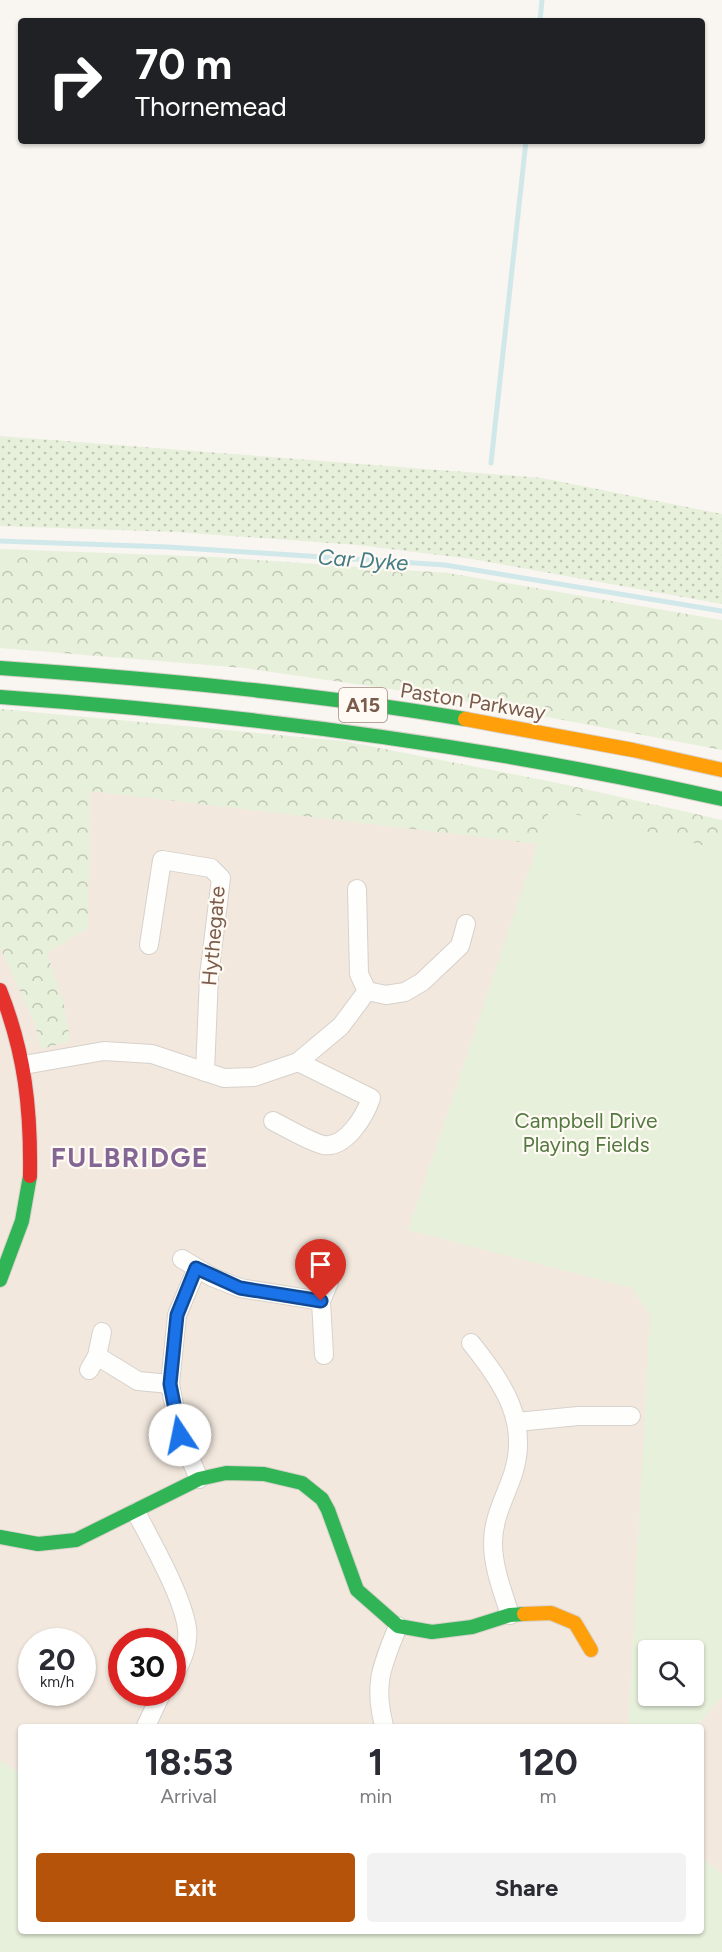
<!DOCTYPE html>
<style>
:root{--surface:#fff;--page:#f2f2f3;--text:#2b2b33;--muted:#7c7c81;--accent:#b45309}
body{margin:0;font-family:Figtree,sans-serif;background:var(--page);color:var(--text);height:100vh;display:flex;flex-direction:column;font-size:22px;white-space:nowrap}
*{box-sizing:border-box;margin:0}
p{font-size:20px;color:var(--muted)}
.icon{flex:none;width:33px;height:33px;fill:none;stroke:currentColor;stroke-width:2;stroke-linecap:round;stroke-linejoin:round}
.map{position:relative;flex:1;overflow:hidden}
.details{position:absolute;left:18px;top:1724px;width:686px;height:210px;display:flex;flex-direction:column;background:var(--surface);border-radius:6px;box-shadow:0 2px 4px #0004}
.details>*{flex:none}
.hud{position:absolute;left:18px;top:18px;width:687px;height:126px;border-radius:6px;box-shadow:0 2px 4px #0004;background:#202124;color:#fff;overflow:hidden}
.controls{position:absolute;left:638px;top:1640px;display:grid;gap:12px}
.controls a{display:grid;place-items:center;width:66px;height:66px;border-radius:6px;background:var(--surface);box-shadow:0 2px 4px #0004;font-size:30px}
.speed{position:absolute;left:18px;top:1628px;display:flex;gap:12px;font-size:30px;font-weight:700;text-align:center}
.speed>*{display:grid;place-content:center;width:78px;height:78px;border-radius:50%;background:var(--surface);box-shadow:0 2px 4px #0004;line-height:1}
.speed small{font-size:15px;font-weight:400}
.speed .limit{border:9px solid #d22;background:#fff;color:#111}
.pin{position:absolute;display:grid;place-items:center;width:51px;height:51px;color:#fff;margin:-62px -26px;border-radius:50% 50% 50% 0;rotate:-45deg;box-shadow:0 0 6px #0007}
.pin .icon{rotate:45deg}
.me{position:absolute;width:66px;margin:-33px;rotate:349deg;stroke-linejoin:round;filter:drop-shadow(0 0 4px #0008)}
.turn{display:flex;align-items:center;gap:21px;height:126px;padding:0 18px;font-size:27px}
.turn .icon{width:78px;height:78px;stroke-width:2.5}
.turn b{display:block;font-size:42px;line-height:51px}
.eta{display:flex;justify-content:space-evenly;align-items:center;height:102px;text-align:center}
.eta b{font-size:36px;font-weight:700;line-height:42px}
.cta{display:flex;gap:12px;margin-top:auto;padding:12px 18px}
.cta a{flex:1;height:69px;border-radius:6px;background:var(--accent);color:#fff;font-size:24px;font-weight:700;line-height:69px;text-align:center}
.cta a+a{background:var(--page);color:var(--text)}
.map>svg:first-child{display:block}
.residential{fill:#f2e8de;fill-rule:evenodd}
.grass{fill:url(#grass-dots)}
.forest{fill:url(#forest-crowns)}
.green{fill:#e7f0db;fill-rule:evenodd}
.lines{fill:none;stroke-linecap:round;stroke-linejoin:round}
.stream{stroke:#d0e8ea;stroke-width:5}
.street-casing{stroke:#d7d1cb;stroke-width:20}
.fast-casing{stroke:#d9d2cb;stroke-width:16}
.slow-casing{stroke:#d9d2cb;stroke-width:16}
.jam-casing{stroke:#d9d2cb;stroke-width:16}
.street{stroke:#fefefd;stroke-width:18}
.fast{stroke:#30b455;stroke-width:14}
.slow{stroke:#ff9f0a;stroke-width:14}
.jam{stroke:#e5322d;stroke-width:14}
.route-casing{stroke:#114b97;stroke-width:15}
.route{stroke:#1a73e8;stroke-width:10}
.labels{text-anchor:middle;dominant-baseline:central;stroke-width:4.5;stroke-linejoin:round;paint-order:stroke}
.shield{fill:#fffaf3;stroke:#a28b7f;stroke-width:1.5}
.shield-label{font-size:20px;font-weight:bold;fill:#7a5c4d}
.street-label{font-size:21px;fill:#7a5c4d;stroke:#fffaf3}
.park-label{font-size:21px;fill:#537a41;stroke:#fffaf3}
.water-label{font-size:22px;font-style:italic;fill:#437c86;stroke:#fffaf3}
.district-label{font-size:27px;font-weight:bold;letter-spacing:1.5px;fill:#846695;stroke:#fffaf3}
</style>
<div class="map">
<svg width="722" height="1952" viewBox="0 0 722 1952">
<defs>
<pattern id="grass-dots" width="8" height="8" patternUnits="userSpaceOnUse" patternTransform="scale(1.5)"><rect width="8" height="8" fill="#e7f0db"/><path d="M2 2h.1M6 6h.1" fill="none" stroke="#c0c6b4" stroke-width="1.8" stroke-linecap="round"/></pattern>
<pattern id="forest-crowns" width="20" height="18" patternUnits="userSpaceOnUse" patternTransform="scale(1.5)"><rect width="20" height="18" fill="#e7f0db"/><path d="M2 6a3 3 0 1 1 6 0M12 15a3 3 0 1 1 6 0" fill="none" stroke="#c0c6b4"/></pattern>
</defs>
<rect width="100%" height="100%" fill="#f9f5f0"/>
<path class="residential" d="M0,776L539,843L550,808L722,850V1952H0ZM32,1641H82V1692H32ZM122,1641H172V1692H122ZM648,1650H693V1695H648ZM21,1726H700V1930H21Z"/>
<path class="grass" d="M0,436L542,478L722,514V604L472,559L358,545L177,532L0,526Z"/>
<g class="forest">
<path d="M0,549L214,557L448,573L722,620V750L432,695L244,668L0,648Z"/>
<path d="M0,709L344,741L563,784L722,820V850L551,809L539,844L90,791L88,928L47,953L64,1004L70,1041L42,1049L34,1022L0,947Z"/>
</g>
<g class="green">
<path d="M550,808L722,850V1697L697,1726H628L650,1315L632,1288L408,1230ZM648,1650H693V1695H648Z"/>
<path d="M0,1760L21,1774V1930H700L701,1857L722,1874V1952H0Z"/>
</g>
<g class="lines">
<g class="stream">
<path d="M540,21L542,0"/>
<path d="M491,463L526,141"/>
<path d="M0,541L168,547L445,565L722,611"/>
</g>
<defs>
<g id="street">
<path d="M149,945L162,860L211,868L221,878L209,976L205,1072"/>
<path d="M367,991L386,995L405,992L422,982L460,946L466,924"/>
<path d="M24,1065L104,1051L152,1054L224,1078L254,1077L298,1062L341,1026L367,991L359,974L357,889"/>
<path d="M273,1121C285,1127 312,1143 324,1145C346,1148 365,1116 371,1098L298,1062"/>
<path d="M182,1259L212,1277L240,1288L321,1301"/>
<path d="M197,1268L177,1315L170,1384L180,1435L199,1479"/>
<path d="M471,1343C503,1383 531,1423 512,1477C504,1499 493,1519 493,1543C493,1568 503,1592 510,1615"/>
<path d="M324,1355L321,1301L329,1282"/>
<path d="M97,1356L138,1381L170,1384"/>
<path d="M89,1370L97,1356L102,1332"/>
<path d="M517,1422L578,1416H631"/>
<path d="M136,1512C152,1543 182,1595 187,1628C189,1645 182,1663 172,1677"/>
<path d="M146,1726L162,1692"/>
<path d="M384,1726C373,1683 382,1666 398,1626"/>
</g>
<g id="fast">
<path d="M0,668C156,679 311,693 465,719"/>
<path d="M0,697C242,714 485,745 722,799"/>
<path d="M0,1280L22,1221L30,1176"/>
<path d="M0,1537L38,1544L76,1540L199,1479L226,1473L264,1474L302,1483L322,1499L328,1510L357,1590L398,1626L432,1632L472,1627L510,1615L524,1614"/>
</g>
<g id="slow">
<path d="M465,719L633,750L722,770"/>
<path d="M524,1614L551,1613L575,1623L591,1650"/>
</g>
<path id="jam" d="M0,990C25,1053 31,1109 30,1176"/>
</defs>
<use href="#street" class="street-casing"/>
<use href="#fast" class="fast-casing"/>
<use href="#slow" class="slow-casing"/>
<use href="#jam" class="jam-casing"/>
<use href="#street" class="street"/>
<use href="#fast" class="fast"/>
<use href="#slow" class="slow"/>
<use href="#jam" class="jam"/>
</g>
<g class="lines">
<defs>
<path id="route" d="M180,1435L170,1384L177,1315L196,1268L240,1288L321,1301"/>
</defs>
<use href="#route" class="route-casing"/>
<use href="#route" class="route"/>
</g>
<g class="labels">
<rect class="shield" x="339" y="688" width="48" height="34" rx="4.5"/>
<g class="shield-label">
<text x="363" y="705">A15</text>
</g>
<g class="street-label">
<text transform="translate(473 701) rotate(9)">Paston Parkway</text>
<text transform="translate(213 936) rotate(-85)">Hythegate</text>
</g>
<g class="park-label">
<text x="586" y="1120">Campbell Drive<tspan x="586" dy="24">Playing Fields</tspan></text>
</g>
<g class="water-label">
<text transform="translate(363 560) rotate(4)">Car Dyke</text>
</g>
<g class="district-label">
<text x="130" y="1157">FULBRIDGE</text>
</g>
</g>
</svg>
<div class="controls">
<a><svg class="icon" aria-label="search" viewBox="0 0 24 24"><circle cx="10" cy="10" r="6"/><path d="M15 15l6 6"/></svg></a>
</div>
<div class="speed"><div>20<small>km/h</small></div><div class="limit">30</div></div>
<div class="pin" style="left:321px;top:1301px;background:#d93025"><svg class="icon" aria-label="arrive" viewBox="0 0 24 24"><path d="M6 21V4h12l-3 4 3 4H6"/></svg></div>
<svg class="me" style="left:180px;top:1435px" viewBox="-20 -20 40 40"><circle r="19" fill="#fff"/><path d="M0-13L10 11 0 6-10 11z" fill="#1a73e8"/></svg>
<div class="hud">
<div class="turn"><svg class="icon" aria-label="right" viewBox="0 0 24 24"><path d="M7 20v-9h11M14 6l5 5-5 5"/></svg><div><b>70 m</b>Thornemead</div></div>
</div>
<section class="details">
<div class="eta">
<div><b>18:53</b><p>Arrival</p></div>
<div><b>1</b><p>min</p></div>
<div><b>120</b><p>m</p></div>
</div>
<div class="cta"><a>Exit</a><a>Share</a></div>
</section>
</div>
